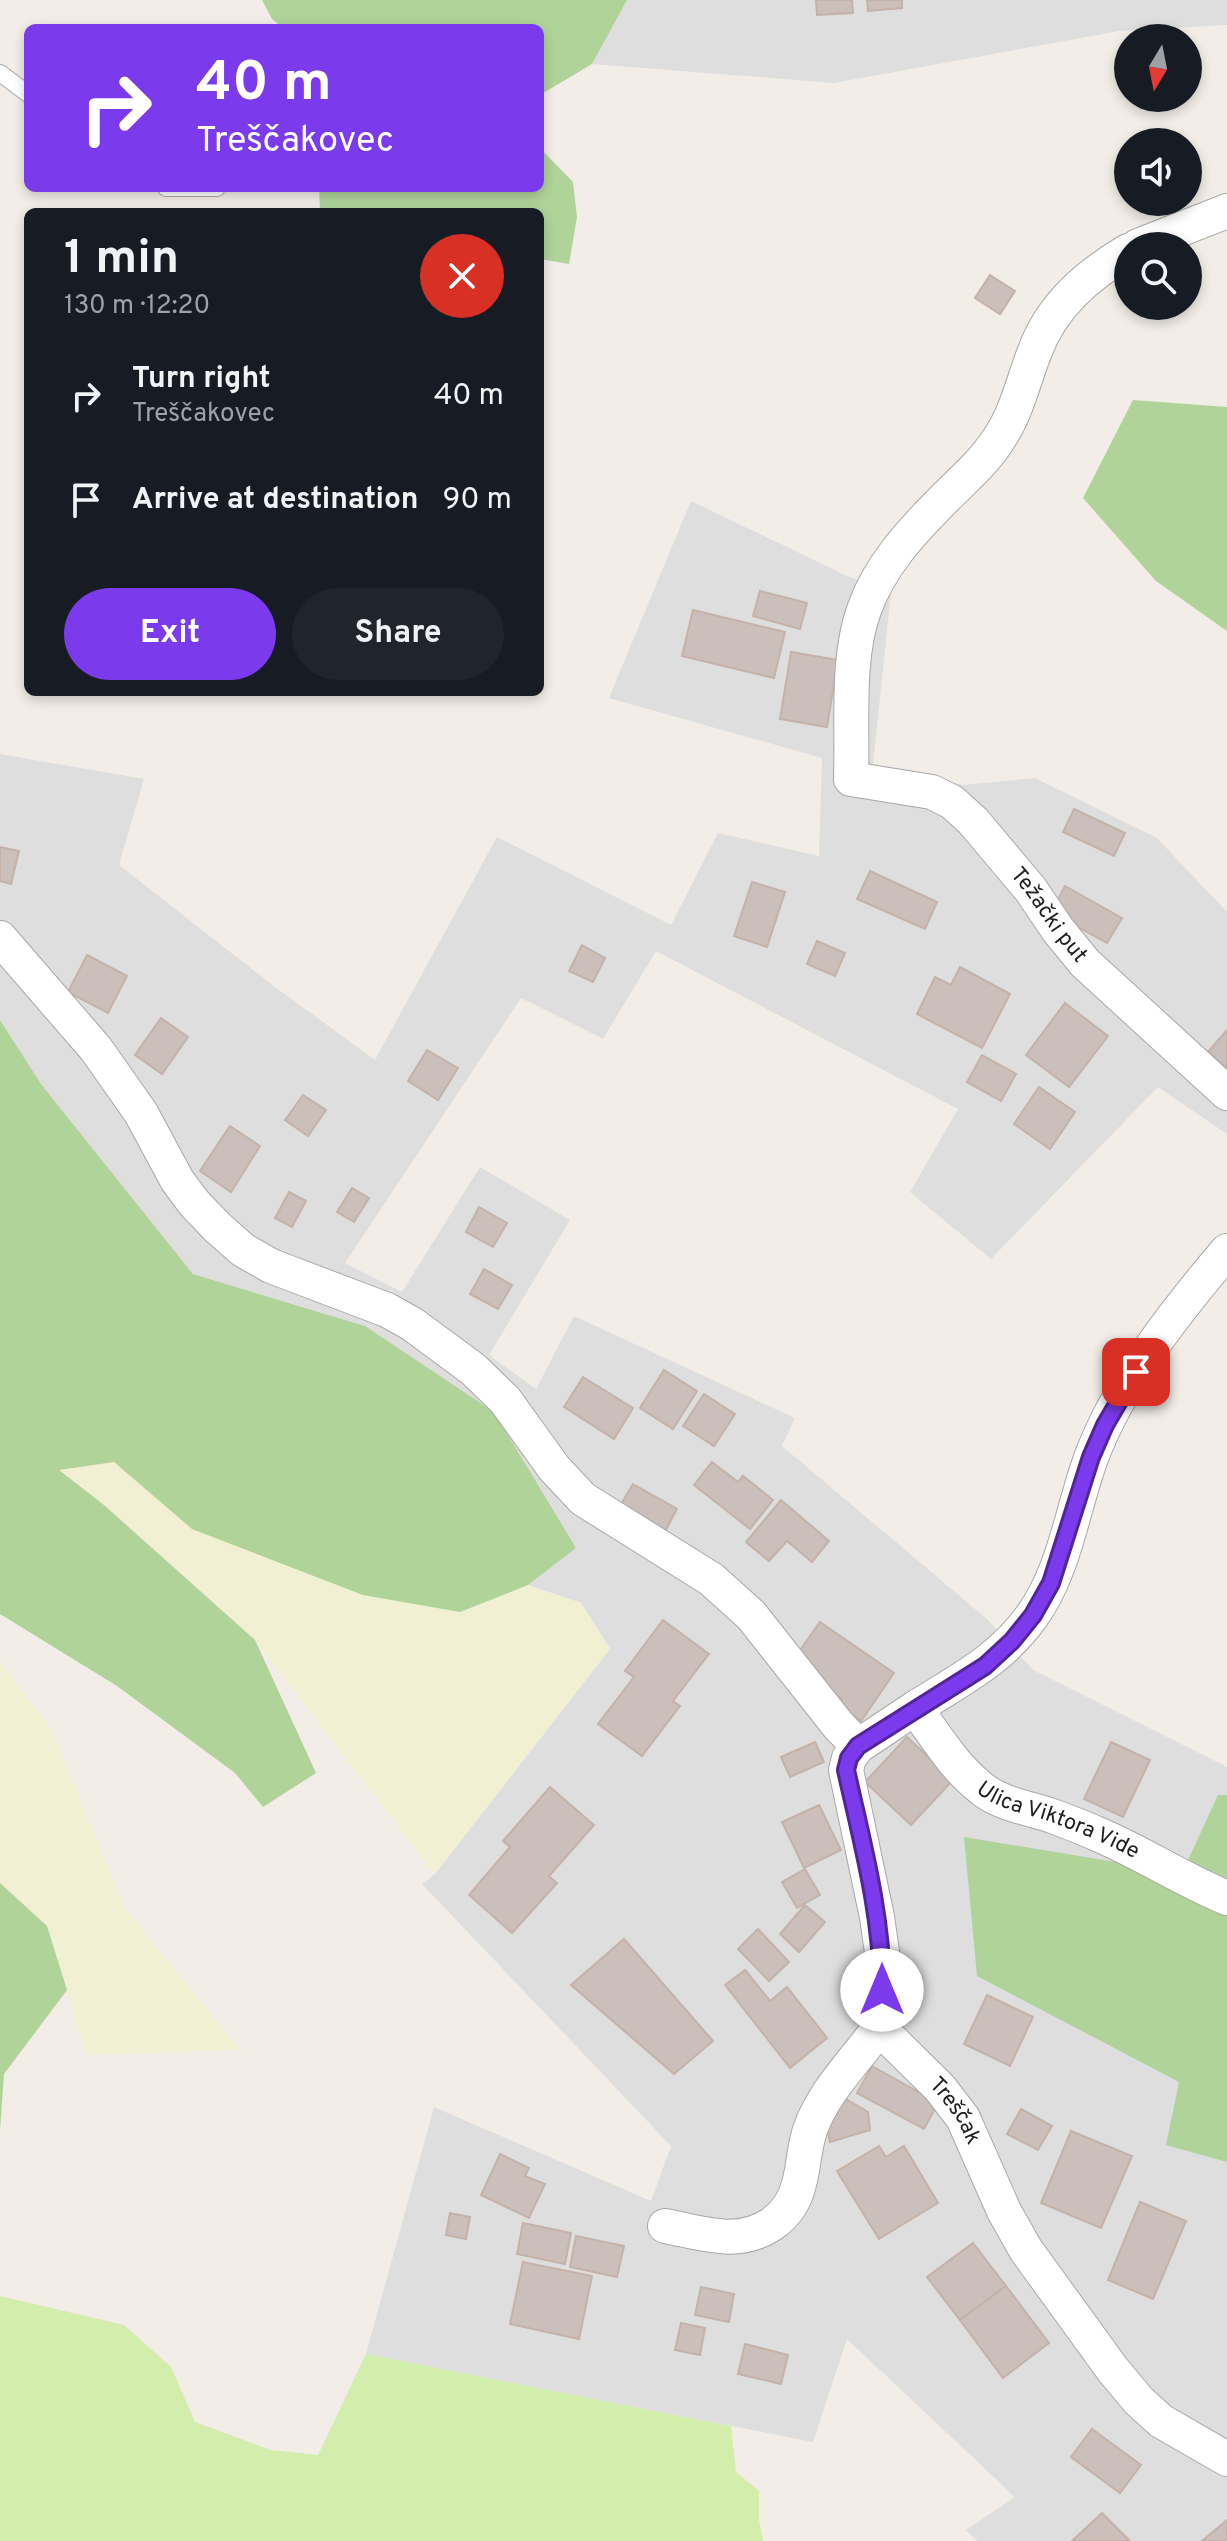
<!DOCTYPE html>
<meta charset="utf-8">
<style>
:root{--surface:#171b24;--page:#20242c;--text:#f1f3f6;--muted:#9ea1a6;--accent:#7c3aed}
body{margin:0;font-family:Overpass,sans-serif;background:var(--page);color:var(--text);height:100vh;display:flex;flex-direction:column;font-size:30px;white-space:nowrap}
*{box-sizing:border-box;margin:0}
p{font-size:26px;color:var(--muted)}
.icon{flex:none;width:44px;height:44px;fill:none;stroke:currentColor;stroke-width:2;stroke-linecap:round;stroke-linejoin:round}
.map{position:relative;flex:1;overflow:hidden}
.side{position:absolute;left:24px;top:208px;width:520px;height:488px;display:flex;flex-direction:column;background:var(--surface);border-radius:12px;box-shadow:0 4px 12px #0003}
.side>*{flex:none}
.top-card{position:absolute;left:24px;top:24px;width:520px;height:168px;border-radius:12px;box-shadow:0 4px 12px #0003;background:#7c3aed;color:#fff;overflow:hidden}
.needle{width:52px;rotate:190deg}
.buttons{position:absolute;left:1114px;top:24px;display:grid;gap:16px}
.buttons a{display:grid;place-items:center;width:88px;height:88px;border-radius:50%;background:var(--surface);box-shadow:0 4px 12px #0003;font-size:40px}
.pin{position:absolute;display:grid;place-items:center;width:68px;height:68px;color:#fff;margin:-34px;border-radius:16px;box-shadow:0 4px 12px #0006}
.me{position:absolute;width:88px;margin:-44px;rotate:0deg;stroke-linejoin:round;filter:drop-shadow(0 0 6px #0008)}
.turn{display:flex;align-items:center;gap:28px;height:168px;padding:0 40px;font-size:36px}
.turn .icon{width:104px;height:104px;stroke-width:2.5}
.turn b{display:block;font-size:56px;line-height:68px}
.round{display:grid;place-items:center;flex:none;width:84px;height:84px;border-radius:42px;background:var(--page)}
.overview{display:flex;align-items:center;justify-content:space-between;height:136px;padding:0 40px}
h1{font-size:48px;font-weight:700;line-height:60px}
.primary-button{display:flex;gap:16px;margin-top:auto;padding:16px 40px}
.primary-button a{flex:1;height:92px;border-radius:48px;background:var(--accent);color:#fff;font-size:32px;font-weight:700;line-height:92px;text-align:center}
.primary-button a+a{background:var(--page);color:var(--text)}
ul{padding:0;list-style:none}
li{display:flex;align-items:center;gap:24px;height:104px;padding:0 40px}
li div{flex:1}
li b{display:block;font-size:30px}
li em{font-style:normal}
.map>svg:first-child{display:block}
.residential{fill:#dfdede}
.farmland{fill:#f1f0d2}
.grass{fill:#d2edac}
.forest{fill:#b0d39a}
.building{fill:#cabfba;stroke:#c4b2a9;stroke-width:2}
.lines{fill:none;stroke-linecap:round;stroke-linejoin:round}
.service-casing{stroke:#a8a8a8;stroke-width:18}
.minor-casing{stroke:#a8a8a8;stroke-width:36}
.service{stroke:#fff;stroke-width:16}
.minor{stroke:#fff;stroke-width:34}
.route-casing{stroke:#51269a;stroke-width:20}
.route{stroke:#7c3aed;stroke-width:14}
.labels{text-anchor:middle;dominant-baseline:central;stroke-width:6;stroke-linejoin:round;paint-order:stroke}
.street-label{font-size:22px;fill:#212121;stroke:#fff}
</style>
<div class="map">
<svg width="1227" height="2541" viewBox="0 0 1227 2541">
<rect width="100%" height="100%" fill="#f2ede7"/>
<g class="residential">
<path d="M598,0H1227V25L1119,31L834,83L592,64Z"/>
<path d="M691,501L845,575L891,593L873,764L963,785L1035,778L1157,838L1227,912V1134L1158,1087L991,1259L910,1192L958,1109L656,951L603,1039L521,998L345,1263L402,1292L480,1167L570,1220L489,1355L536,1389L574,1316L795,1418L782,1446L987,1619L1033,1670L1227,1767V2541H977L966,2530L1015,2497L847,2339L813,2442L366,2354L434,2107L651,2201L671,2146L422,1884L435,1874L610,1648L581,1603L528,1585L576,1547L365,1326L193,1274L41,1084L0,1020V754L144,779L119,865L275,987L375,1060L497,837L671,925L718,833L819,856L822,758L609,698Z"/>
</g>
<g class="farmland">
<path d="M114,1462L193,1529L460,1612L528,1585L581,1603L610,1649L435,1874L255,1640L104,1505L57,1470Z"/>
<path d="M0,1662L52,1730L125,1909L241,2050L87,2055L47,1926L0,1883Z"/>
</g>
<path class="grass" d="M0,2296L124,2325L171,2367L195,2422L271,2450L318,2455L366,2354L731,2426L736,2472L759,2491V2520L763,2541H0Z"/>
<g class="forest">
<path d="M262,0H627L592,64L540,95V28H283L272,19Z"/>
<path d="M540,148L573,182L577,217L569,264L540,259V212H320L319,188H540Z"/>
<path d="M1133,400L1227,407V631L1156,581L1083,498Z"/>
<path d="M0,1020L41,1084L193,1274L365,1326L494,1412L576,1548L528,1585L460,1612L363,1595L192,1529L114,1462L59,1470L104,1505L255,1640L316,1773L263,1807L235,1773L117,1686L0,1614Z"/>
<path d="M1218,1795H1227V2162L1166,2145L1179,2082L977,1976L964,1837L1182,1873Z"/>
<path d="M0,1883L47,1926L67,1990L4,2074L0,2131Z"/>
</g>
<g class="building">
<path d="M816,0H852L853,13L817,15Z"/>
<path d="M867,0H902V8L868,11Z"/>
<path d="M990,275L1015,291L1000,314L975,298Z"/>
<path d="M760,591L807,603L800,629L753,616Z"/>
<path d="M693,610L785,632L774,678L682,656Z"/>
<path d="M791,652L838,660L827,727L780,719Z"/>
<path d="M1074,809L1125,833L1114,856L1063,832Z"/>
<path d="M0,847L19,851L11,884L0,881Z"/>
<path d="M870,871L937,902L925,929L857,899Z"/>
<path d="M752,882L785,892L767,947L734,936Z"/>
<path d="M1065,886L1122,918L1107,943L1051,912Z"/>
<path d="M817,941L845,953L835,976L807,964Z"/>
<path d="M582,945L605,958L593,982L569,971Z"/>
<path d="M87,955L127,976L108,1013L68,992Z"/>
<path d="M960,967L1010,994L982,1048L917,1014L935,977L951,985Z"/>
<path d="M1065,1003L1108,1036L1069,1087L1026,1055Z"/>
<path d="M161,1018L188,1037L162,1074L135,1055Z"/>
<path d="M1227,1030V1068L1208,1052Z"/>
<path d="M427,1050L458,1068L438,1100L408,1081Z"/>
<path d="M982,1055L1016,1074L1001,1101L967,1082Z"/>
<path d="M1039,1087L1075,1112L1050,1149L1014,1124Z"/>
<path d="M303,1095L326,1110L308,1136L285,1120Z"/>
<path d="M230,1126L260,1146L231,1192L200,1171Z"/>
<path d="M352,1188L369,1198L354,1222L337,1212Z"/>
<path d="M289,1192L306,1201L292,1227L275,1218Z"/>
<path d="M479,1207L507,1223L493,1247L466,1232Z"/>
<path d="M484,1269L512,1285L498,1309L470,1294Z"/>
<path d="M664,1370L697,1391L673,1429L640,1408Z"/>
<path d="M583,1377L633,1408L614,1439L564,1407Z"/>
<path d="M704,1394L735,1414L714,1446L683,1426Z"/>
<path d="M712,1462L738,1482L743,1476L773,1500L750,1529L694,1485Z"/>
<path d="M633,1484L677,1509L662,1537L617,1511Z"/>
<path d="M781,1500L829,1541L812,1562L787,1541L769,1561L746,1542Z"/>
<path d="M663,1620L709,1654L673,1701L680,1706L642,1756L598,1724L634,1677L625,1671Z"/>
<path d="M820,1622L894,1673L861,1721L838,1705L842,1699L813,1680L794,1659Z"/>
<path d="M907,1737L953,1780L911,1825L865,1782Z"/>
<path d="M815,1742L824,1762L790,1777L781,1757Z"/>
<path d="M1111,1742L1150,1760L1123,1817L1084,1799Z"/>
<path d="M550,1787L594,1825L549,1876L557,1883L512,1933L469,1895L510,1847L503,1841Z"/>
<path d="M819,1805L841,1850L804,1868L782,1822Z"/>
<path d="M805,1869L820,1895L797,1908L782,1882Z"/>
<path d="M805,1905L825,1922L799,1952L780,1934Z"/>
<path d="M758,1929L789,1962L769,1981L738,1949Z"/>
<path d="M624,1939L713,2041L674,2074L571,1985Z"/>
<path d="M745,1970L770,2001L787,1987L827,2038L790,2068L725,1985Z"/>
<path d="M987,1995L1033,2017L1010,2066L964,2044Z"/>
<path d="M872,2066L938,2103L924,2129L857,2093Z"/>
<path d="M846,2099L868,2112L870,2130L830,2142L826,2125Z"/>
<path d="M1021,2109L1052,2126L1038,2150L1007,2134Z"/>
<path d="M1071,2131L1132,2156L1101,2228L1041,2203Z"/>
<path d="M879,2146L886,2157L904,2146L938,2203L879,2239L837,2171Z"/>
<path d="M500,2154L529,2168L525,2176L545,2184L529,2218L481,2195Z"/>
<path d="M1140,2202L1186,2221L1153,2299L1108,2280Z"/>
<path d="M450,2213L470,2217L466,2239L446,2235Z"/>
<path d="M523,2223L571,2233L565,2264L517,2254Z"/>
<path d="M576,2236L624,2246L617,2277L570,2267Z"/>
<path d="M973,2243L1006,2286L960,2320L927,2277Z"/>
<path d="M523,2262L592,2276L579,2339L510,2324Z"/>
<path d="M1006,2286L1049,2343L1003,2378L960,2320Z"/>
<path d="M701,2287L734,2294L729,2322L695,2315Z"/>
<path d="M681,2323L705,2328L700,2355L675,2350Z"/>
<path d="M745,2344L788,2355L781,2384L738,2374Z"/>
<path d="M1092,2429L1141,2465L1120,2493L1071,2457Z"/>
<path d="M1102,2513L1130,2541H1072Z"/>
<path d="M1227,2520V2541H1202Z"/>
</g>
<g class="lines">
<defs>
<g id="service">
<path d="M0,73L28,94"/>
<path d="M166,188H217"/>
</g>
<g id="minor">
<path d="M1138,246L1227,211"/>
<path id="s1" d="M1128,251C1088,275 1052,305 1035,351C1023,381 1017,413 998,440C984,462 964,479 945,498C913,530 879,566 864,610C846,659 853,726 851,779L932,792L952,802L973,821L1031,890L1058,930L1085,963L1227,1093"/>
<path d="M0,938L96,1049L141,1113L177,1180L194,1203L217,1227L243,1250L271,1266L387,1310L412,1324L473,1369L505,1400L554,1468L583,1499L711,1579L751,1615L838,1725L858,1746"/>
<path id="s2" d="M915,1708C936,1736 953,1766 981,1788C1001,1805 1031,1808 1055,1817C1068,1822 1082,1827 1095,1833C1141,1852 1181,1879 1227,1898"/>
<path d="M879,2028L882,1952L877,1917L846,1770L849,1758L858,1746C877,1734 895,1721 914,1709C959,1680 1000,1661 1032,1616C1065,1570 1072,1510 1091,1458C1119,1383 1176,1311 1227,1251"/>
<path id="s3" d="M665,2226C703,2233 738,2247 772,2224C786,2214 795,2201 799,2184C804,2166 804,2148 810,2130C823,2092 856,2060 879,2028L940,2088L963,2118L1004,2211L1026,2250L1113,2370L1139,2401L1161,2421L1227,2459"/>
</g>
</defs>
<use href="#service" class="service-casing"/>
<use href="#minor" class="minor-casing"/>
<use href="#service" class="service"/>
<use href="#minor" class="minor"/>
</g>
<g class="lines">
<defs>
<path id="route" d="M882,1990C882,1915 862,1842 846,1770L849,1758L858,1746L985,1666L1012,1641L1033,1615L1051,1583L1091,1457L1105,1425L1136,1372"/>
</defs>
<use href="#route" class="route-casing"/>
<use href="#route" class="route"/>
</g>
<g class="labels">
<g class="street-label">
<text stroke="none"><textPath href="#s1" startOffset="878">Težački put</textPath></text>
<text stroke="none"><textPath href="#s2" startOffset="188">Ulica Viktora Vide</textPath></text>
<text stroke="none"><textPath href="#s3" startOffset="452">Treščak</textPath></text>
</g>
</g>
</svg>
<div class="buttons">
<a><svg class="needle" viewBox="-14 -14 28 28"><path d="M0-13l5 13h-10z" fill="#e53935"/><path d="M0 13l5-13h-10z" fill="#9ea1a6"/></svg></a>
<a><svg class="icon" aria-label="sound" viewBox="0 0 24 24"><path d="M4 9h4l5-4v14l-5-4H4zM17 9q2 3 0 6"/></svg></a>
<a><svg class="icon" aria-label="search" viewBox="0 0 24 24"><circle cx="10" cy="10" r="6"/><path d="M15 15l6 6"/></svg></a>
</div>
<div class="pin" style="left:1136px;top:1372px;background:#d93025"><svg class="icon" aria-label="arrive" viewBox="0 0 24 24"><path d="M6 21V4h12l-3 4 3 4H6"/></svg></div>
<svg class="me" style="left:882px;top:1990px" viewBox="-20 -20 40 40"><circle r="19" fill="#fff"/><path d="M0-13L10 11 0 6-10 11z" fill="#7c3aed"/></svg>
<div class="top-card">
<div class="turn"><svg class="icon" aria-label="right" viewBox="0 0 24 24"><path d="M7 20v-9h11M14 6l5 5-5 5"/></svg><div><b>40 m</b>Treščakovec</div></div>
</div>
<section class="side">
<div class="overview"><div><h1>1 min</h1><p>130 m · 12:20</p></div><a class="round" style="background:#d93025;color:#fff"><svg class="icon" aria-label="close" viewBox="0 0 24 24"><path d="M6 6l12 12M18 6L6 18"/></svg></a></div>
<ul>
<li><svg class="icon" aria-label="right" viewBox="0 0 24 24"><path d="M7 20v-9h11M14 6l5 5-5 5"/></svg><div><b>Turn right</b><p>Treščakovec</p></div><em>40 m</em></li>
<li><svg class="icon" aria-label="arrive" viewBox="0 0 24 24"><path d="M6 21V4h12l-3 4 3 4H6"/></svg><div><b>Arrive at destination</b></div><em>90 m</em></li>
</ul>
<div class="primary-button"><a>Exit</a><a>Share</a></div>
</section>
</div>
